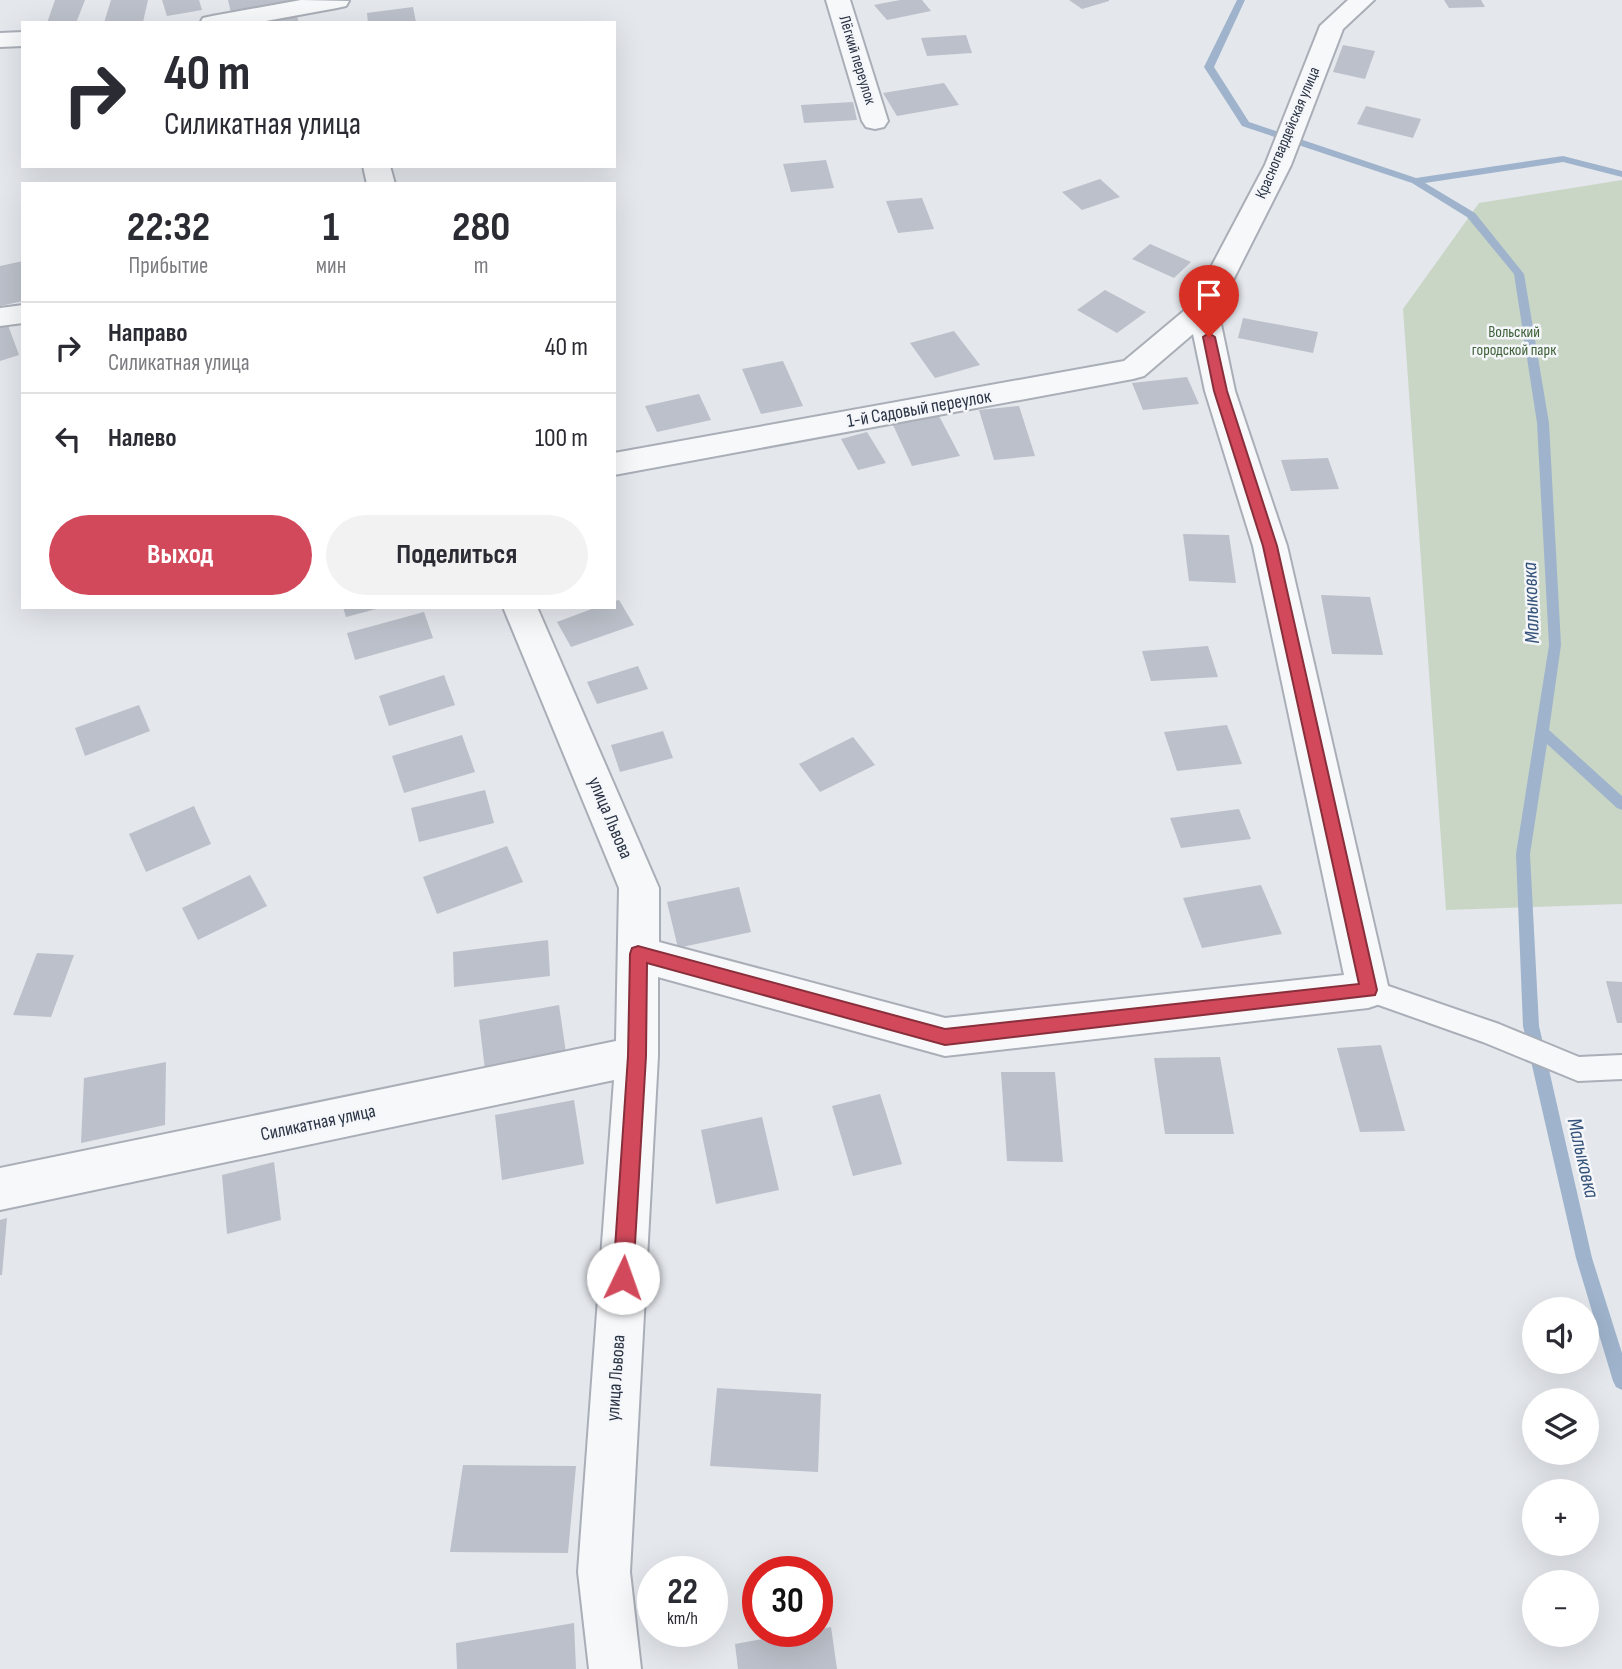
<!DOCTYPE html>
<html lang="ru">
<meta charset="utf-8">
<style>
:root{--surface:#fff;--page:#f2f2f3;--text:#2b2b33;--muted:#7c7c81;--line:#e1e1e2;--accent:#d1495b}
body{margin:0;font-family:"Sofia Sans Condensed",sans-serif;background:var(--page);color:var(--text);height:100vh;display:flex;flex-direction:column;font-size:26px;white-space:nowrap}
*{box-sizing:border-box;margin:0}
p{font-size:23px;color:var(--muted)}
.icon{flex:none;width:38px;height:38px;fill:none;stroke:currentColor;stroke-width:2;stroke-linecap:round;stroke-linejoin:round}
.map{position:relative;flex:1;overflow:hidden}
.side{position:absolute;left:21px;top:182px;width:595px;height:427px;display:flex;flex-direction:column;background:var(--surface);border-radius:0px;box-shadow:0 7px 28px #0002}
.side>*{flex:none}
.top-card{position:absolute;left:21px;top:21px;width:595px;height:147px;border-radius:0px;box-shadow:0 7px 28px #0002;background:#fff;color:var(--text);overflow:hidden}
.controls{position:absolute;left:1522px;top:1297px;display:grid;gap:14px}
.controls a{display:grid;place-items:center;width:77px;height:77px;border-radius:50%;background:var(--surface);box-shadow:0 7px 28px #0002;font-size:35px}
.speed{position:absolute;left:637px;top:1556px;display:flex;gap:14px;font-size:35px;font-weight:700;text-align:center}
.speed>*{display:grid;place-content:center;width:91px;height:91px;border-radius:50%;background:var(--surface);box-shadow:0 7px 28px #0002;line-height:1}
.speed small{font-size:18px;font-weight:400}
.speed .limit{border:10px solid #d22;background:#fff;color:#111}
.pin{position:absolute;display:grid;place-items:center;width:60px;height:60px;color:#fff;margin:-72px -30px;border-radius:50% 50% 50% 0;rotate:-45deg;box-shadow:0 0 7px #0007}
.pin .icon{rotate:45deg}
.me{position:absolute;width:77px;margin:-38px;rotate:3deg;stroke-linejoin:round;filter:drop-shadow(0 0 5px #0008)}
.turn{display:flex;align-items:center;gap:24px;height:147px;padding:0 28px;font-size:32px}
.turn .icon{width:91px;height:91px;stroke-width:2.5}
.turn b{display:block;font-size:49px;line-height:60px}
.eta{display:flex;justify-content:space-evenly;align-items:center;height:119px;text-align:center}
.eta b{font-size:42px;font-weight:700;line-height:49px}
.button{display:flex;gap:14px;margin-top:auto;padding:14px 28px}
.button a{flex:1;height:80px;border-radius:42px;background:var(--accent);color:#fff;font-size:28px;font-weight:700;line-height:80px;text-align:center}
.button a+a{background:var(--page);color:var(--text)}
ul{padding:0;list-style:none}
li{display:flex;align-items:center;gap:21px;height:91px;padding:0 28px;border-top:2px solid var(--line)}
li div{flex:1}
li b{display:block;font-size:26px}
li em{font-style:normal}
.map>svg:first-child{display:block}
.green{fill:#c9d6c5}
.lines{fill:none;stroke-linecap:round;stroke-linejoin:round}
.stream{fill:#9fb4cc;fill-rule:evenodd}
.building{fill:#bbc0ca}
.lane-casing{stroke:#a9aeb7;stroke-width:4}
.street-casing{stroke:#a9aeb7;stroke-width:4}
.lane{fill:#f7f8fa;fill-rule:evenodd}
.street{fill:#f7f8fa;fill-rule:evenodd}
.route{fill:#d1495b;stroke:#882f3b;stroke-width:2}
.labels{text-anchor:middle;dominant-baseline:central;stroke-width:5;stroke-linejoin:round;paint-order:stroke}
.far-street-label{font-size:16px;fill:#2b3445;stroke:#f4f6f9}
.far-park-label{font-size:16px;fill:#3f6138;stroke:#f4f6f9}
.street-label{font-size:19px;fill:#2b3445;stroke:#f4f6f9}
.water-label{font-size:21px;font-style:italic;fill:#34527a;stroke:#f4f6f9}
</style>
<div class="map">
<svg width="1622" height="1669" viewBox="0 0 1622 1669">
<rect width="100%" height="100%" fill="#e4e7ec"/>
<path class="green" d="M1622,180V904L1446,910L1403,309L1479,203Z"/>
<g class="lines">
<path class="stream" d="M1237,0H1245L1214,67L1249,122L1416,178L1563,156L1622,171V177L1563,162L1425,183L1475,213L1524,274L1549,423L1561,645L1549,730L1622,796V810L1617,808L1547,744L1530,854L1539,1026L1592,1258L1622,1353V1390L1616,1387L1613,1381L1576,1258L1523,1026L1516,854L1549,645L1537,423L1514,274L1467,217L1412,183L1242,126L1204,67Z"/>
</g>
<g class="building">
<path d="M55,0H85L76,23H47Z"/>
<path d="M111,0H148L143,22L104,23Z"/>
<path d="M162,0H199L202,10L167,16Z"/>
<path d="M228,0H294L295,4L231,13Z"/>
<path d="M900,0H922L931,11L887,20L874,5Z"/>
<path d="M1069,0H1109V1L1082,9Z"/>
<path d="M1444,0H1481L1485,7L1449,8Z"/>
<path d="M413,7L416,22L368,23L367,13Z"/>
<path d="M297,16L299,23H266V21Z"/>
<path d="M966,35L972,53L927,56L921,38Z"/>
<path d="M1343,45L1375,51L1365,79L1333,72Z"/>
<path d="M944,83L959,105L897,116L883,93Z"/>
<path d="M853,102L857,120L804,123L801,105Z"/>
<path d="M1366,106L1421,119L1413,138L1357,124Z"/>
<path d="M826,160L834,188L791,192L783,164Z"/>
<path d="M1100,179L1120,197L1082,210L1062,192Z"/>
<path d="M922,198L934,229L898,233L886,201Z"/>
<path d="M1150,244L1191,262L1174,278L1132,259Z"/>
<path d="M23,261V301L0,306V266Z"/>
<path d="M1105,290L1146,312L1117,333L1077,310Z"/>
<path d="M1243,318L1318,332L1313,353L1238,338Z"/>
<path d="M8,325L19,355L0,361V327Z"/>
<path d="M954,331L980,365L935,378L910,343Z"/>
<path d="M783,361L803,406L761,414L742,369Z"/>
<path d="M1187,377L1199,404L1143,410L1132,383Z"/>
<path d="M699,394L711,420L657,432L645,406Z"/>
<path d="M1019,406L1035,456L994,460L979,410Z"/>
<path d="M939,416L960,456L912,466L893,425Z"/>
<path d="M867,432L886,463L858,470L841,439Z"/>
<path d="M1328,458L1339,489L1291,491L1281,460Z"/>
<path d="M1183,534L1229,535L1236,583L1189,581Z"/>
<path d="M1321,595L1370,597L1383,655L1332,654Z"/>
<path d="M619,600L634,625L571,647L557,622L597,607H614V601Z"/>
<path d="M343,607H380V608L346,617Z"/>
<path d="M424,612L433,638L355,660L347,633Z"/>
<path d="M1208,646L1218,677L1151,681L1142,651Z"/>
<path d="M638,666L648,689L597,704L587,682Z"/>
<path d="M444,675L455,705L389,726L379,696Z"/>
<path d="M139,705L150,731L85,756L75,728Z"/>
<path d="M1227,725L1242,764L1177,771L1164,732Z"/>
<path d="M663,731L673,758L620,772L611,745Z"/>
<path d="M462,735L475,772L404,793L392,756Z"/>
<path d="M853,737L875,765L820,792L799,764Z"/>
<path d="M485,790L494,823L419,842L411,808Z"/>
<path d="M194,806L211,844L146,872L129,834Z"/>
<path d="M1239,809L1251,839L1181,848L1170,818Z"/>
<path d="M507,846L523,882L437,914L423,877Z"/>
<path d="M250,875L267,906L198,940L182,908Z"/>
<path d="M1261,885L1282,934L1202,948L1183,898Z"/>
<path d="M739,887L751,932L678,948L667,902Z"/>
<path d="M548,940L550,976L454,987L453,952Z"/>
<path d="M37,953L74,955L51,1017L13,1015Z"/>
<path d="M1606,981L1622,982V1023H1617Z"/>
<path d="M559,1005L566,1053L485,1070L479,1020Z"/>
<path d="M1381,1045L1405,1131L1360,1132L1337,1048Z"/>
<path d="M1220,1057L1234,1134H1165L1154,1058Z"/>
<path d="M166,1062L165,1125L81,1143L84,1078Z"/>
<path d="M1001,1072H1055L1063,1162L1007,1161Z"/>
<path d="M880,1094L902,1164L853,1176L832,1106Z"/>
<path d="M574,1100L584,1164L502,1180L495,1115Z"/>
<path d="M762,1117L779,1190L716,1204L701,1130Z"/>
<path d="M274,1162L281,1220L227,1234L222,1175Z"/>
<path d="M7,1218L2,1275H0V1220Z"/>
<path d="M717,1388L821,1394L818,1472L710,1466Z"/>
<path d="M463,1465L576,1466L568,1553L450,1552Z"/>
<path d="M574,1623L576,1669H457L456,1643Z"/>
<path d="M831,1627L837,1669H738L735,1644Z"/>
</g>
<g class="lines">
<defs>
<path id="lane" d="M1368,979L1499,1024L1579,1057L1622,1055V1079L1578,1081L1483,1042L1359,998L1355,990L1359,982Z"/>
<g id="street">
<path d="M301,0L349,1L346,6L337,8L255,23H200L203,18L212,16Z"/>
<path d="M826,0H850L888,121L884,127L875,129L866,127L862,121Z"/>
<path d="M1348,0H1374L1343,29L1291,165L1218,310L1235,391L1287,546L1389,990L1383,1003L1368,1008L945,1056L658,977V1056L630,1572L641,1669H589L578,1572L614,1080L0,1210V1168L616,1041L619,888L503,607H537L659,888V942L945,1018L1344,975L1253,546L1205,391L1193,334L1144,376L1133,379L614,475V453L1124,361L1191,305L1265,165L1320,26Z"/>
<path d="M23,32V46L0,47V33Z"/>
<path d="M363,166H390L395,184H367Z"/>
<path d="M23,305V323L0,326V308Z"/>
</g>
</defs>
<use href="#lane" class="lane-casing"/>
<use href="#street" class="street-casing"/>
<use href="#lane" class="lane"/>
<use href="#street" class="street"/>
</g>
<path class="route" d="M1209,333L1215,337L1227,391L1277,546L1377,990L1375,995L945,1045L647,963L646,1056L633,1278L630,1284L623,1287L616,1284L613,1278L628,1056L630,954L632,948L638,946L945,1029L1359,984L1263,546L1214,391L1203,337Z"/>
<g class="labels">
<g class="far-street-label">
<text transform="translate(857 60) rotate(73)">Лёгкий переулок</text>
<text transform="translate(1288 133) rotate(-67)">Красногвардейская улица</text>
</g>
<g class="far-park-label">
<text x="1514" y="332">Вольский<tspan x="1514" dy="18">городской парк</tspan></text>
</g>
<g class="street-label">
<text transform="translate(919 409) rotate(-10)">1-й Садовый переулок</text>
<text transform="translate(610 818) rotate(67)">улица Львова</text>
<text transform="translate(318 1123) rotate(-12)">Силикатная улица</text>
<text transform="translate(616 1378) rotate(-86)">улица Львова</text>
</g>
<g class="water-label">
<text transform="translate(1531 603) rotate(-92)">Малыковка</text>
<text transform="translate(1583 1158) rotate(77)">Малыковка</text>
</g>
</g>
</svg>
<div class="controls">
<a><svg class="icon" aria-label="sound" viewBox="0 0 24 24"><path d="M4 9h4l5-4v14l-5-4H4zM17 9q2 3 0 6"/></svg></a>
<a><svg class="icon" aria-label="layers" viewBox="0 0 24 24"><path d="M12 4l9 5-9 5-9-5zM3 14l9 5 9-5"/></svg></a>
<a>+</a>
<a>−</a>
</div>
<div class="speed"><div>22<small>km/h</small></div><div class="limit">30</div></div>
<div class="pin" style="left:1209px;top:337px;background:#d93025"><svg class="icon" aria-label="arrive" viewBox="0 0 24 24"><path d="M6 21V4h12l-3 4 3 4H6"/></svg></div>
<svg class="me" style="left:623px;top:1278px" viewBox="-20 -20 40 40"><circle r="19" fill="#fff"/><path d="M0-13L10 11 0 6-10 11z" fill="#d1495b"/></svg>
<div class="top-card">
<div class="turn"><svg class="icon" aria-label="right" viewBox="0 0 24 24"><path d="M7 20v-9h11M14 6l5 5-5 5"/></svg><div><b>40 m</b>Силикатная улица</div></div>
</div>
<section class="side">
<div class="eta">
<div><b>22:32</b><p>Прибытие</p></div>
<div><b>1</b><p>мин</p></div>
<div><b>280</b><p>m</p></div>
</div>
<ul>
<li><svg class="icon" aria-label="right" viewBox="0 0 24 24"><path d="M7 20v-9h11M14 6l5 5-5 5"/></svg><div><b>Направо</b><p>Силикатная улица</p></div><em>40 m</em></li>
<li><svg class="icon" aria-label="left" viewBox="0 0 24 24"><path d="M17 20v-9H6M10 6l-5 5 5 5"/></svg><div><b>Налево</b></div><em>100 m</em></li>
</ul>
<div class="button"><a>Выход</a><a>Поделиться</a></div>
</section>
</div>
